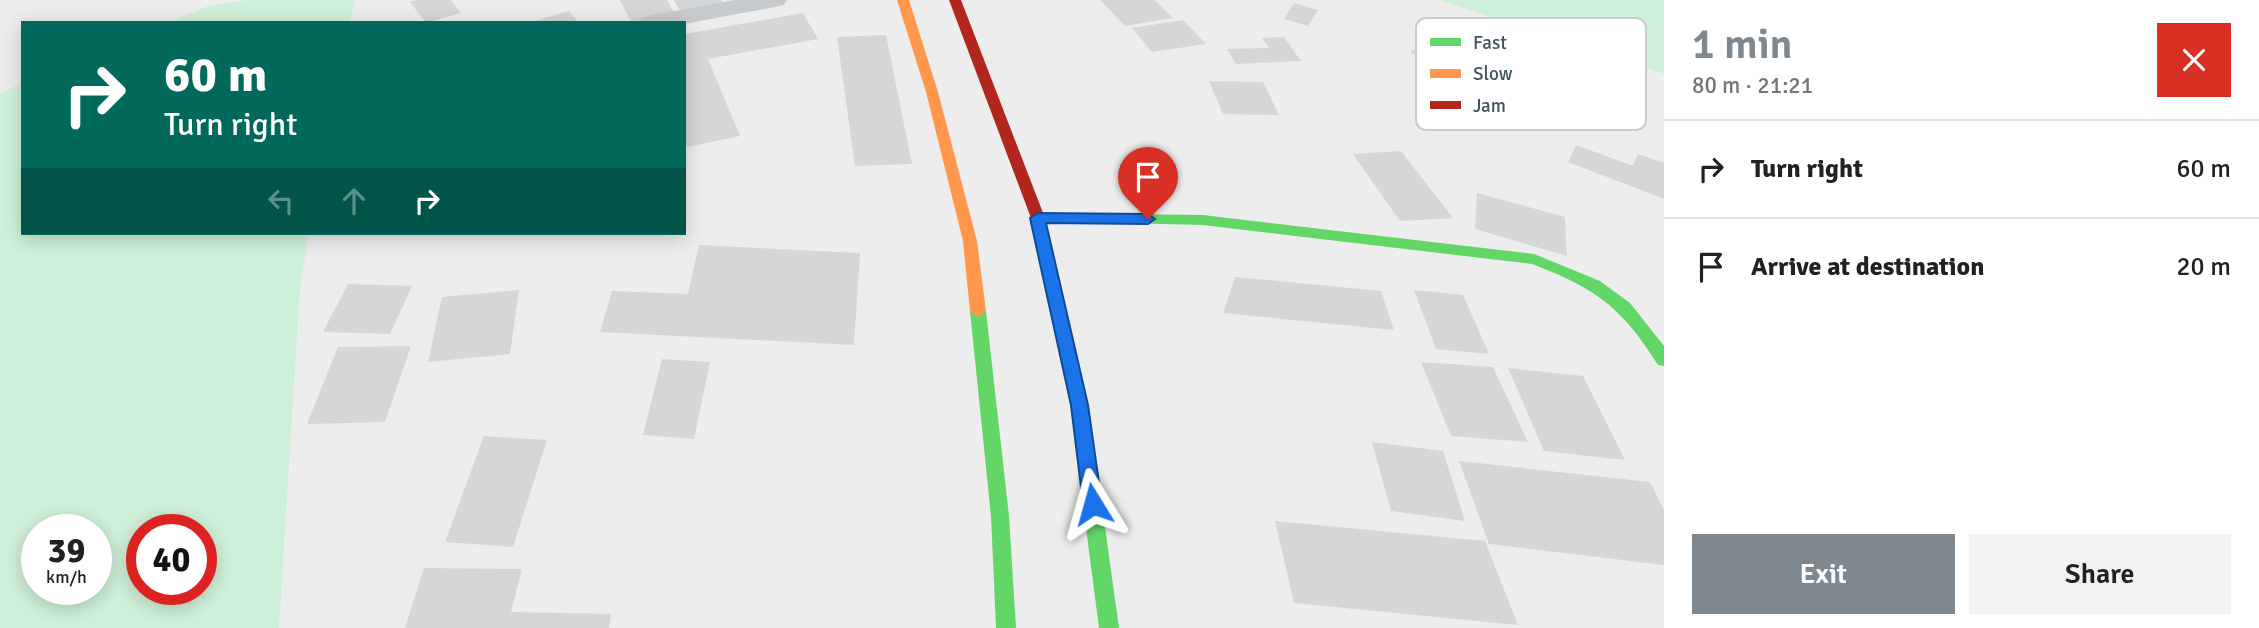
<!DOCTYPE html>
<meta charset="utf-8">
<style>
:root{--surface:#fff;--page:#f2f2f2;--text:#202124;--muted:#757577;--line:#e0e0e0;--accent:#7f888e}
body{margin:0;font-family:Signika,sans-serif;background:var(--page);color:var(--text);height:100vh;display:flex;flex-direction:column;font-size:26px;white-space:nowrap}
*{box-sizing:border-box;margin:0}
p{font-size:23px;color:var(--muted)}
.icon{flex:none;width:38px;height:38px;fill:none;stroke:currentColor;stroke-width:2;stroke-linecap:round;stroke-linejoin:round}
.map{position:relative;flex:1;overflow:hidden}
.drawer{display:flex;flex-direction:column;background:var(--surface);width:595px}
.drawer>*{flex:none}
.hud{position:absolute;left:21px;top:21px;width:665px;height:214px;border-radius:0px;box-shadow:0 4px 18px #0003;background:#00695c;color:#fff;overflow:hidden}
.speed{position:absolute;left:21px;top:514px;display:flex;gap:14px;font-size:35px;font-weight:700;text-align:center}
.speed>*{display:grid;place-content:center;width:91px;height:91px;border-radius:50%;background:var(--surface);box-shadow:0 4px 18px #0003;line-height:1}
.speed small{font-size:18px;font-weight:400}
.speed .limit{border:10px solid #d22;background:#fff;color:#111}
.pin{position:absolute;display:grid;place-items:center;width:60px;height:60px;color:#fff;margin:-72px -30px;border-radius:50% 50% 50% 0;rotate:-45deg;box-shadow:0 0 7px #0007}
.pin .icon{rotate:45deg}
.me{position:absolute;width:77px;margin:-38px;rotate:352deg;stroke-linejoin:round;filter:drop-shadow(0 0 5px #0008)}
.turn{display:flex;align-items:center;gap:24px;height:147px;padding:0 28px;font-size:32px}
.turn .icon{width:91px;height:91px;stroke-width:2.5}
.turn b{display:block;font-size:49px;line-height:60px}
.lanes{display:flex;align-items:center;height:66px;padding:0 28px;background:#0003;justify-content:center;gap:35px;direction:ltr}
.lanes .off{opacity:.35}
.round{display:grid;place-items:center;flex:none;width:74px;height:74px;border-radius:0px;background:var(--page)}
.overview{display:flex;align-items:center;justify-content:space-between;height:119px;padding:0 28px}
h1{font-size:42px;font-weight:600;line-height:52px;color:var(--accent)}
.cta{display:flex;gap:14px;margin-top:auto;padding:14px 28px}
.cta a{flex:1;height:80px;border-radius:0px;background:var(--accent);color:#fff;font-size:28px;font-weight:600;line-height:80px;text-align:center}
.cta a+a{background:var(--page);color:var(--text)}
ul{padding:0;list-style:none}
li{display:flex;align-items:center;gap:21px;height:98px;padding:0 28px;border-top:2px solid var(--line)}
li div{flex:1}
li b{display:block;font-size:26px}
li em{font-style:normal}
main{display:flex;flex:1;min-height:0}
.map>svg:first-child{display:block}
.green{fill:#cff0d8;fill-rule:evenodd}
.building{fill:#d5d6d7}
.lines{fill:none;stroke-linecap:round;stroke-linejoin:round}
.street{fill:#c7cacc;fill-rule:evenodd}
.fast{fill:#63d668;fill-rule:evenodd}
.slow{fill:#ff974d;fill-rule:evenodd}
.jam{fill:#b3261e;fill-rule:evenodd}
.route{fill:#1a73e8;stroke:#114b97;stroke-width:2}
.key{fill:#fff;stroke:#c7cbce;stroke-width:2}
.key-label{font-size:19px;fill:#43525b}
</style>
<main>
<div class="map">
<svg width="1664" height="628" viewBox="0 0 1664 628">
<rect width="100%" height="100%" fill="#eeeded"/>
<g class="green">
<path d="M248,0H355L350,23H167L208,6Z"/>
<path d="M1439,0H1664V74Z"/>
<path d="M23,83V233H309L300,288L279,628H0V93ZM96,530V590H37V530ZM201,530V590H142V530Z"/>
</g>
<g class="building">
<path d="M416,0H451L461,13L426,23L410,2Z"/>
<path d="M620,0H667L674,13L631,22Z"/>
<path d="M674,0H721L724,4L681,13Z"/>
<path d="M1100,0H1155L1173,18L1125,26Z"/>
<path d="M1294,3L1318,10L1308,26L1284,19Z"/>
<path d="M569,11L579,23H531V22Z"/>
<path d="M803,13L818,39L708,59L740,136L687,147L684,140V34Z"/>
<path d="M1183,20L1206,44L1152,52L1132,28Z"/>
<path d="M1457,24L1526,56L1480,87L1410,52Z"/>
<path d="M886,35L912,164L855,166L837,37Z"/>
<path d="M1284,37L1301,61L1236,64L1227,49L1269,48L1262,38Z"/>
<path d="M1209,81L1263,82L1279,115L1223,114Z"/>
<path d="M1576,145L1633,166L1638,154L1664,163V199L1568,162Z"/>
<path d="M1401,151L1453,218L1400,221L1353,154Z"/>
<path d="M1477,193L1565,217L1567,256L1475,229Z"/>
<path d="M699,245L860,253L854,345L600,332L612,291L688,294Z"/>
<path d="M1235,277L1381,291L1394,330L1223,313Z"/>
<path d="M348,284L412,286L390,334L323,332Z"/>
<path d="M519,290L510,354L428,362L442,297Z"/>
<path d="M1414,290L1463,295L1489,354L1436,349Z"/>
<path d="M411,346L385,422L307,424L338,347Z"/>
<path d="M662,359L710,362L694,439L643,435Z"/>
<path d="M1421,362L1493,367L1528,442L1451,436Z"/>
<path d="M1508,368L1583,376L1625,460L1544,451Z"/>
<path d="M484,436L547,440L513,547L445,542Z"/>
<path d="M1372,442L1443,451L1465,521L1391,511Z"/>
<path d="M1459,461L1650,482L1664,510V565L1489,544Z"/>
<path d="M1275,521L1485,541L1518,625L1294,603Z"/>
<path d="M424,568L522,569L511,612L611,614L609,628H405Z"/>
</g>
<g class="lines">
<path class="street" d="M735,0H787L784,5L775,7L684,24L638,23L642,18L651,15Z"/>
<g class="fast">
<path d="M1038,213L1203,215L1534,254L1600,281L1630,303L1664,346V366L1658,365C1622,307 1595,288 1532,264L1203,225L1033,221L1031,218Z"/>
<path d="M978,305L986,311L1009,516L1016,628H996L991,516L970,311Z"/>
<path d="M1061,316L1067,318L1069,322L1088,405L1119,628H1099L1070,405L1053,322L1055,318Z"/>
</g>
<path class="slow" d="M897,0H909L938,92L977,241L986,311L978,317L970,311L963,241L926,92Z"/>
<path class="jam" d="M949,0H961L1045,218L1069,322L1067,326H1055L1053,322L1031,218Z"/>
</g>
<path class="route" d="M1038,213L1148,214L1155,219L1148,224L1046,223L1088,405L1102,504L1099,510L1093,512L1086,510L1083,504L1071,405L1030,218Z"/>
<rect x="1416" y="18" width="230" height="112" rx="10" class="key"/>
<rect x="1430" y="38" width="31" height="8" fill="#63d668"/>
<rect x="1430" y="69" width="31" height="9" fill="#ff974d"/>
<rect x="1430" y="101" width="31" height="8" fill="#b3261e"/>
<g class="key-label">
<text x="1473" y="49">Fast</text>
<text x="1473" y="80">Slow</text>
<text x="1473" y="112">Jam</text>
</g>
</svg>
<div class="speed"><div>39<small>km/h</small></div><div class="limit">40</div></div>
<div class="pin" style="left:1148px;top:219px;background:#d93025"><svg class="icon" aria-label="arrive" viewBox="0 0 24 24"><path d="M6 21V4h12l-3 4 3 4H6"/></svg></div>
<svg class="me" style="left:1093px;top:504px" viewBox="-20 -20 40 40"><path d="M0-17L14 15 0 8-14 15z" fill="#1a73e8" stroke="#fff" stroke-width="4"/></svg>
<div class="hud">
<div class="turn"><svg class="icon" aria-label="right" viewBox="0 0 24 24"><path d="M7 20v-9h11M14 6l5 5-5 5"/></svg><div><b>60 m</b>Turn right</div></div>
<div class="lanes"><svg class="icon off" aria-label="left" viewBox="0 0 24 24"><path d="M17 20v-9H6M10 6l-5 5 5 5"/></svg><svg class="icon off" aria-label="ahead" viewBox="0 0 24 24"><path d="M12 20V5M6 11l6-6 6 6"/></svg><svg class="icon" aria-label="right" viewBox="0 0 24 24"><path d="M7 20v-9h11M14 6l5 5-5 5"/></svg></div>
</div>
</div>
<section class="drawer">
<div class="overview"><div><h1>1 min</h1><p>80 m · 21:21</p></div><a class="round" style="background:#d93025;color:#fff"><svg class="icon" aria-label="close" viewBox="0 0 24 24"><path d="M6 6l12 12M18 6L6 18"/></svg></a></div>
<ul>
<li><svg class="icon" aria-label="right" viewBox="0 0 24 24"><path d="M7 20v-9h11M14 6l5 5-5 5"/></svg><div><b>Turn right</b></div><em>60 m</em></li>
<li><svg class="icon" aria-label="arrive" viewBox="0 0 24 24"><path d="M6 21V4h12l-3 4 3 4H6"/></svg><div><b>Arrive at destination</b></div><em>20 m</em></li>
</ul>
<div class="cta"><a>Exit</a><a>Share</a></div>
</section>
</main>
